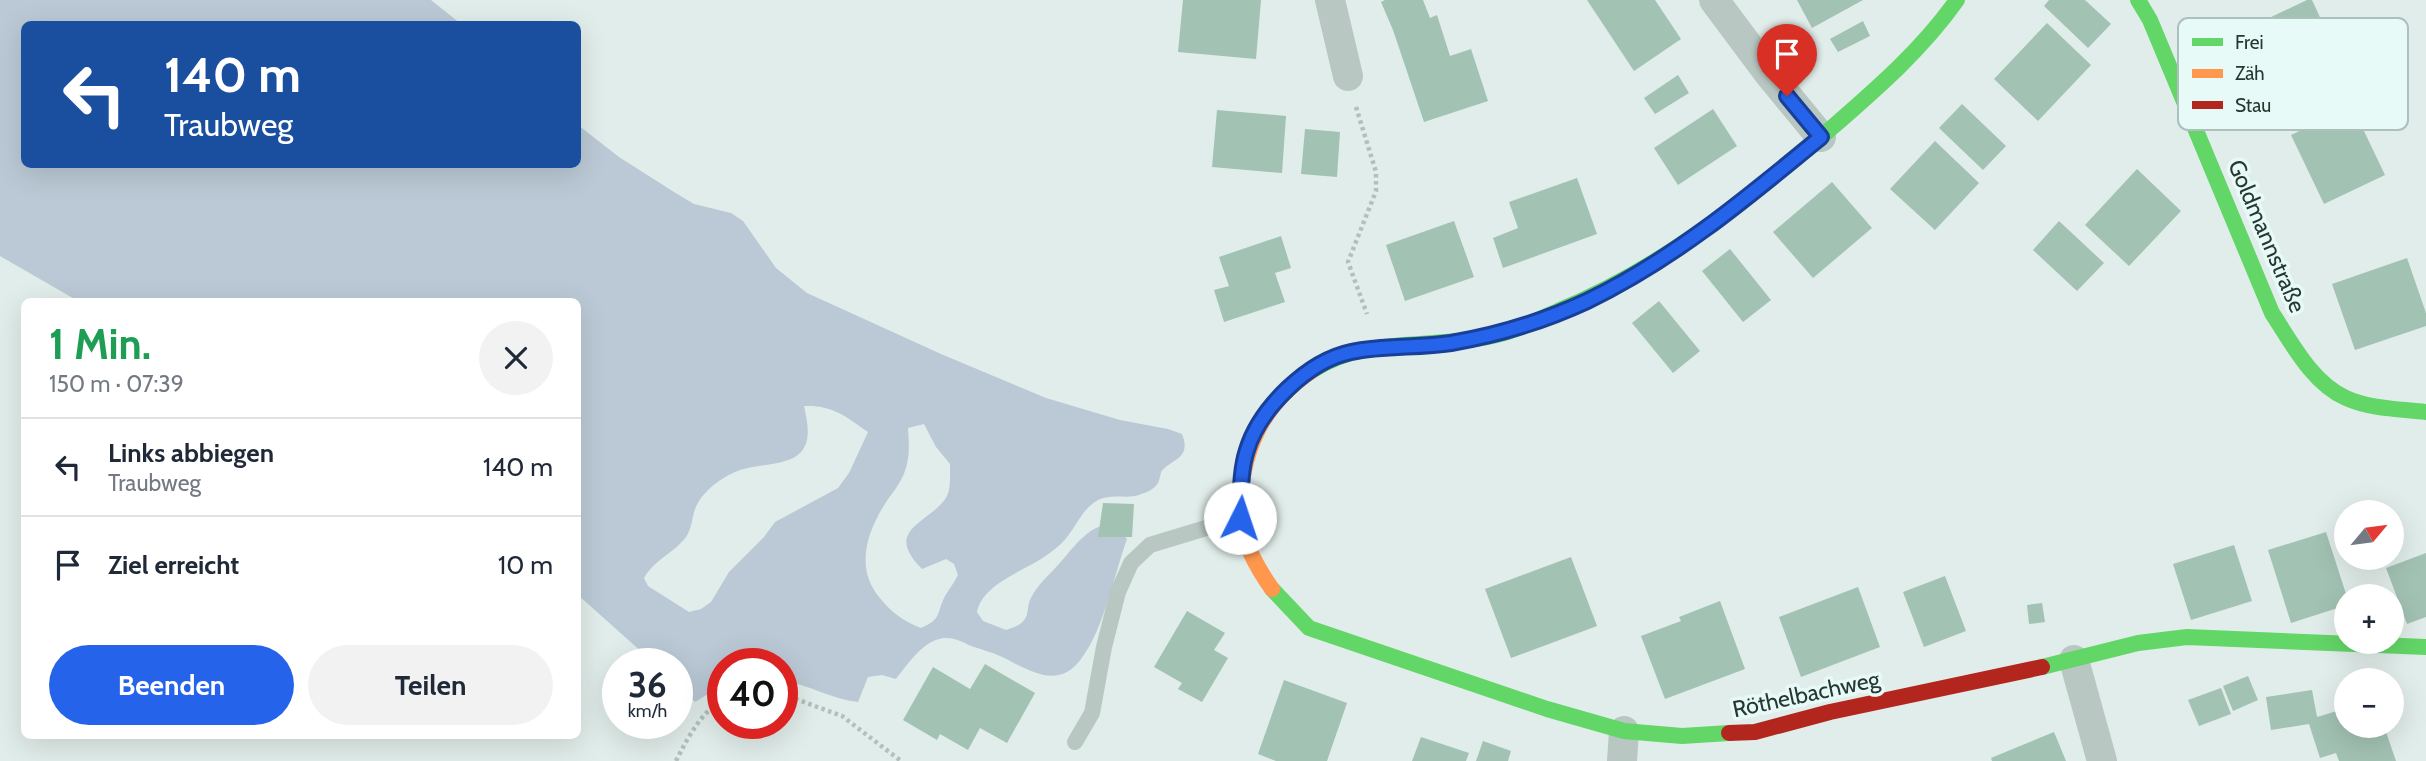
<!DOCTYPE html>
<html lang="de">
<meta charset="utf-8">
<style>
:root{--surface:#fff;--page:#f2f2f3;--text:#1f2937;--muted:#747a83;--line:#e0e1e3;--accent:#2563eb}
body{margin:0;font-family:Cabin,sans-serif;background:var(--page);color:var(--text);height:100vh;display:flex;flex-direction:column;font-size:26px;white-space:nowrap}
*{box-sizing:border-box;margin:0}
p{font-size:23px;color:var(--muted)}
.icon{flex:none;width:38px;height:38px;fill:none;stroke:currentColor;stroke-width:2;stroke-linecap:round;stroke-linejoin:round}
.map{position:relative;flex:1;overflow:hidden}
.details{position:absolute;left:21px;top:298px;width:560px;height:441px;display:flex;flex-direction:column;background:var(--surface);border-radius:10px;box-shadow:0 7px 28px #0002}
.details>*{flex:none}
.hud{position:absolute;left:21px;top:21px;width:560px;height:147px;border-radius:10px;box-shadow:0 7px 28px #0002;background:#1a4fa0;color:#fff;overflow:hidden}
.needle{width:46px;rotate:61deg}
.controls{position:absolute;left:2334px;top:500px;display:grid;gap:14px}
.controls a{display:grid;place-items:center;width:70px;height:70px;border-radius:50%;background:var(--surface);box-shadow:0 7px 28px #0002;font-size:35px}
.speed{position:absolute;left:602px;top:648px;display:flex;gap:14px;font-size:35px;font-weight:700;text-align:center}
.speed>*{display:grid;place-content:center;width:91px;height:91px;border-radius:50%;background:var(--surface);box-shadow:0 7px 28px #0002;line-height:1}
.speed small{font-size:18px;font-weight:400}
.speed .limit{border:10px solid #d22;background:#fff;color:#111}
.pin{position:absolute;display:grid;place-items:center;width:60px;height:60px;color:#fff;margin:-72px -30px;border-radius:50% 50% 50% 0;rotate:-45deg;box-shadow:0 0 7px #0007}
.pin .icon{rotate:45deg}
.me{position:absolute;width:77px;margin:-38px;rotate:4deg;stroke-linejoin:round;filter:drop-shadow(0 0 5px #0008)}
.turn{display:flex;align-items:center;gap:24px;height:147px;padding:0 28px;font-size:32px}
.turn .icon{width:91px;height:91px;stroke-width:2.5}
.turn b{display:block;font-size:49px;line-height:60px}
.round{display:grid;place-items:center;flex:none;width:74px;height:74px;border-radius:37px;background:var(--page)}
.overview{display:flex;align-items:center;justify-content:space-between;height:119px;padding:0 28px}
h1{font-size:42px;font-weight:800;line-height:52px;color:#1e9e55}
.button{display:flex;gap:14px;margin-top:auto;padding:14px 28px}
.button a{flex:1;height:80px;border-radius:42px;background:var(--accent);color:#fff;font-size:28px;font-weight:800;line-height:80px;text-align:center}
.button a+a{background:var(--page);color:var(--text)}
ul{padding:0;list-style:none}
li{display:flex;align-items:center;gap:21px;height:98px;padding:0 28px;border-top:2px solid var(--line)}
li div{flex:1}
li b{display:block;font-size:26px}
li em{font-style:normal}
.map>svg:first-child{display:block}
.green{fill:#bac9d5;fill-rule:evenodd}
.building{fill:#a2c2b3}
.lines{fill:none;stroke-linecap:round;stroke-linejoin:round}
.path{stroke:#b2bfbb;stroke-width:4.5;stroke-dasharray:3.5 3.5;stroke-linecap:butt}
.lane{stroke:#b9c7c3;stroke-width:16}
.street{stroke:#b9c7c3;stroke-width:30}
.fast{stroke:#63d668;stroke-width:16}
.slow{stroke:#ff974d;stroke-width:16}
.jam{stroke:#b3261e;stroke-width:16}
.route-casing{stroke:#184099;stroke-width:18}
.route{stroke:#2563eb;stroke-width:12}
.labels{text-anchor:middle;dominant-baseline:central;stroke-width:7;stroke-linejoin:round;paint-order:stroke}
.street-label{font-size:23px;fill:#273831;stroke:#e8faf7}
.key{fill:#e8faf7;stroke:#aec0bc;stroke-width:2}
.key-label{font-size:19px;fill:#273831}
</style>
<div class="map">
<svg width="2426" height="761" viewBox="0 0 2426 761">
<rect width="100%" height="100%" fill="#e1edea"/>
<path class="green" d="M0,0H431L461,24H24V164H578V125L619,157L674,192L694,204L731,213L743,221L776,268L807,293L941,354L1046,398L1120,420L1168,429L1182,434C1192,459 1171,459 1161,472C1161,473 1159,482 1158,483C1154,490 1143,494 1135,496C1123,498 1110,494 1098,500C1082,509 1078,524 1067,537C1062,544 1054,550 1047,555C1025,571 983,583 977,612L983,621L1006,630C1014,627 1020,626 1025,619C1029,613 1027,604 1031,598C1037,585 1049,575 1059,564C1076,545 1102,505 1127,539C1114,575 1104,629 1081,659C1057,692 1026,668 1000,656C991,652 983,650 974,647C964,643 956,637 944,638C923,640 908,664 896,679L882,675L868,677L858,702C831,699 809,685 782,680V663H723V685L695,702L677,684V663H654L578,595V301H78L0,256ZM804,406C833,405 845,416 868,432L849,473L838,488L775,522L764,537L729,572L711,602L701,609L689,612L648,586L644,578C654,560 674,553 686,537C691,530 692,520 694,512C700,493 718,480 735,472C754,463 788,467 801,452C812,440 807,420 804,406ZM924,424L936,447L950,464C950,473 951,488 947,496C932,523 881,528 922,569L946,559L954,564L958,575C954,583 949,589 945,596C936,614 942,619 921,628C904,622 890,611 879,597C856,569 866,535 883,507C891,494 900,485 905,471C910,457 909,443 908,428Z"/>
<g class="building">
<path d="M1183,0H1261L1256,59L1178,52Z"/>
<path d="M1385,0H1423L1430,18L1437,15L1450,56L1471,49L1488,101L1424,122L1393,30L1381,2Z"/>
<path d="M1587,0H1655L1681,39L1634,71Z"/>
<path d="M1797,0H1863L1812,28Z"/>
<path d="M2049,0H2085L2111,24L2088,48L2044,6Z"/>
<path d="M2307,0H2312L2343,67L2284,95L2252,26Z"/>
<path d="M1863,21L1870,36L1838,52L1830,39Z"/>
<path d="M2047,23L2091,65L2038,121L1994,79Z"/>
<path d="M1678,75L1689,93L1655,114L1644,98Z"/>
<path d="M1962,104L2006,146L1983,170L1939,128Z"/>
<path d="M2352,106L2385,175L2324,204L2291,135Z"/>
<path d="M1713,109L1737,146L1678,185L1654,148Z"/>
<path d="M1217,110L1286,116L1282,173L1212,167Z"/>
<path d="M1305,129L1340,132L1337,177L1301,174Z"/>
<path d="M1935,141L1979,183L1935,230L1890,189Z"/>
<path d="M2137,169L2181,211L2129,266L2085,225Z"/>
<path d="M1577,178L1597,234L1503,268L1493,238L1518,228L1509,202Z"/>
<path d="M1832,182L1872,228L1813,278L1773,232Z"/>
<path d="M1454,221L1474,277L1405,301L1386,245Z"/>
<path d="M2059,221L2104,263L2077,291L2033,250Z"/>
<path d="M1281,236L1291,268L1275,273L1285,302L1224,322L1214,290L1229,286L1219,257Z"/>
<path d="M1730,249L1771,300L1743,322L1702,271Z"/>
<path d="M2407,258L2426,313V326L2355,350L2332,284Z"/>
<path d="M1659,301L1700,351L1673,373L1632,323Z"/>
<path d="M1103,503L1134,504L1132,537H1098Z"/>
<path d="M2326,532L2347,597V605L2291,623L2268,550Z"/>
<path d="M2234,545L2252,601L2191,620L2173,564Z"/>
<path d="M2426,553V617L2407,624L2386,568Z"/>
<path d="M1571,557L1597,626L1511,658L1485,589Z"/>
<path d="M1945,576L1966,631L1924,647L1903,592Z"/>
<path d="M1858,587L1880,647L1801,677L1779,617Z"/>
<path d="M1720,601L1745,669L1665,699L1641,636L1681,621L1679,617Z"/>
<path d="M2042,603L2045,622L2029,624L2027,605Z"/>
<path d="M1187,611L1225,633L1214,650L1228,658L1202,702L1178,689L1182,683L1154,667Z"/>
<path d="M985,664L1035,693L1007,743L980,728L968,750L940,734L937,740L903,720L933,667L970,689Z"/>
<path d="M2248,676L2258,700L2233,711L2223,686Z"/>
<path d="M1284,680L1347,703L1327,761H1276L1258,754Z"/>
<path d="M2221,688L2231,714L2199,726L2188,700Z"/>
<path d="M2312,690L2317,717L2347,708V726H2384L2396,761H2339L2336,753L2320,758L2309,724L2271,730L2266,697Z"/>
<path d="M2054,732L2066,761H1992L1991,758Z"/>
<path d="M1421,737L1469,753L1466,761H1412Z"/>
<path d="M1483,741L1511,751L1508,761H1476Z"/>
</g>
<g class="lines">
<g class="path">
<path d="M1356,107L1376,172V191L1348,262L1367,314"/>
<path d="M782,694L842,716L901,761"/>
<path d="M676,761C688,737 700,714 723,699"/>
</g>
<path class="lane" d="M1075,742L1092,713L1104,647L1118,592L1131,563L1150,545L1239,518"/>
<g class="street">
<path d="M1330,0L1348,76"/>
<path d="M1714,0L1770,75L1821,137"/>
<path d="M2074,660L2102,761"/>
<path d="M1622,761L1624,731"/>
</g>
<g class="fast">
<path d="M2138,0L2150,20L2272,313C2291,342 2312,383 2346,398C2370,409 2400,409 2426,412"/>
<path d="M1313,370C1369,334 1441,351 1504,333C1522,328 1540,319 1558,311C1659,269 1744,203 1827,132C1874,91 1921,51 1957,0"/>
<path d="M1272,589L1309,628L1547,709L1624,731L1682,736L1729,733"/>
<path d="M2042,667L2138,643L2187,637L2426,647"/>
</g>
<path class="slow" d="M1272,589C1258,569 1245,546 1240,522C1238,511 1240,500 1241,489C1247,438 1269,399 1313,370"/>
<path class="jam" d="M1729,733L1755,732L1830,712L2042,667"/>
</g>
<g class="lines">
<defs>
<path id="route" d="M1240,518C1241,496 1240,471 1247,450C1260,408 1308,361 1351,352C1384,345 1418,348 1451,343C1498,335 1544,321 1587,301C1674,259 1747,198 1821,137L1787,96"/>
</defs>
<use href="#route" class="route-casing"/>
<use href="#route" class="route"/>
</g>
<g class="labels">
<g class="street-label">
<text transform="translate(2267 236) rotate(67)">Goldmannstraße</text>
<text transform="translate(1806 694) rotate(-12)">Röthelbachweg</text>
</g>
</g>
<rect x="2178" y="18" width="230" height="112" rx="10" class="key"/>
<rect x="2192" y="38" width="31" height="8" fill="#63d668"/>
<rect x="2192" y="69" width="31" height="9" fill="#ff974d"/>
<rect x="2192" y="101" width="31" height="8" fill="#b3261e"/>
<g class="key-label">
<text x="2235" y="49">Frei</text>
<text x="2235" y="80">Zäh</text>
<text x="2235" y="112">Stau</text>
</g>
</svg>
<div class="controls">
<a><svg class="needle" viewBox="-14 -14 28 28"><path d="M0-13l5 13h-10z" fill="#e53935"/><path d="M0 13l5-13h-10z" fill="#747a83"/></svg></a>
<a>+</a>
<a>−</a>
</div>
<div class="speed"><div>36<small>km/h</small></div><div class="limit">40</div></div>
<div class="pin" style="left:1787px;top:96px;background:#d93025"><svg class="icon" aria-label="arrive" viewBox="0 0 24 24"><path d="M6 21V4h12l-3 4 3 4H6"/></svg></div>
<svg class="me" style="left:1240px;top:518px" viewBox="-20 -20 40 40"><circle r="19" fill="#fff"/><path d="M0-13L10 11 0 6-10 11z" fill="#2563eb"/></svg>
<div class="hud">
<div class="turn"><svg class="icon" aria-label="left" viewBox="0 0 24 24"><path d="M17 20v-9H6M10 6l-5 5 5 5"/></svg><div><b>140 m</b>Traubweg</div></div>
</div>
<section class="details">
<div class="overview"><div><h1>1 Min.</h1><p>150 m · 07:39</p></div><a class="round"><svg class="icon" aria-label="close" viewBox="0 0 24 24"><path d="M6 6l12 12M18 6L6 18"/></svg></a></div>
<ul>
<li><svg class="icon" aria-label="left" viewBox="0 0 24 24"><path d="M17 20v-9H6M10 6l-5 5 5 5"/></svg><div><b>Links abbiegen</b><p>Traubweg</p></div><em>140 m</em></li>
<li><svg class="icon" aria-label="arrive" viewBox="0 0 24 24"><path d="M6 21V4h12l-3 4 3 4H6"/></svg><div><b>Ziel erreicht</b></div><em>10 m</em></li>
</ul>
<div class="button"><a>Beenden</a><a>Teilen</a></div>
</section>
</div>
